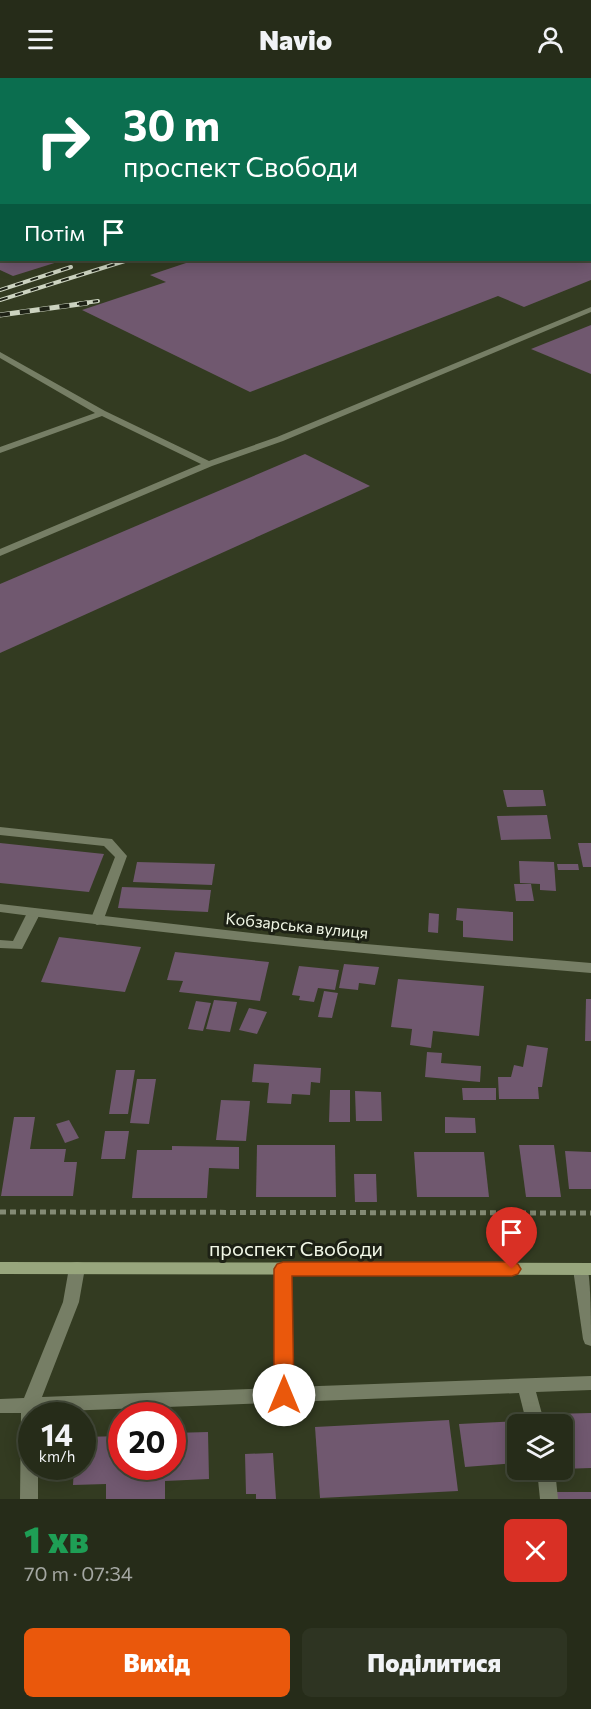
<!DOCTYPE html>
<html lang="uk">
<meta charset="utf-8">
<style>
:root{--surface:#262c19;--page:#2e3422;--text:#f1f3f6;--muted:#a4a7a2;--line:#424838;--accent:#ea580c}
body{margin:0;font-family:Commissioner,sans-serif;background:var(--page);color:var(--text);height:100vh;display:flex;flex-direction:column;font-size:22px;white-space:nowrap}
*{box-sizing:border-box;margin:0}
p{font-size:20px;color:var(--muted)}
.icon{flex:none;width:33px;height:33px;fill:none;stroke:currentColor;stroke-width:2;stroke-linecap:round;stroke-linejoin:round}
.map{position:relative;height:1421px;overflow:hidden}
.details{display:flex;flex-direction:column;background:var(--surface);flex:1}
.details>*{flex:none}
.top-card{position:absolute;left:0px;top:0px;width:591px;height:183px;box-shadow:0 3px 15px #0003,0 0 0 2px var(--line);background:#0b6e4f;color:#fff;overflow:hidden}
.tools{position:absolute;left:507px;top:1336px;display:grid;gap:12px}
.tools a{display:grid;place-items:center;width:66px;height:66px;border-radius:9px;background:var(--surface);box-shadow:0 3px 15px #0003,0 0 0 2px var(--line);font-size:30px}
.speed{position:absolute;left:18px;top:1324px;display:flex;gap:12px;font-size:30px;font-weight:700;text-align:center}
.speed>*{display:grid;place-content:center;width:78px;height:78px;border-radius:50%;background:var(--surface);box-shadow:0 3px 15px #0003,0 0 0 2px var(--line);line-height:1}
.speed small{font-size:15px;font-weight:400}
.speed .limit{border:9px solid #d22;background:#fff;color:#111}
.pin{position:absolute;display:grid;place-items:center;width:51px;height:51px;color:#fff;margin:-62px -26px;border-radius:50% 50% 50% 0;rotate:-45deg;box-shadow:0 0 6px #0007}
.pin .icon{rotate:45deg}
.me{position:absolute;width:66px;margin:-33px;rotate:0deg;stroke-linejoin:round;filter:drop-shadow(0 0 4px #0008)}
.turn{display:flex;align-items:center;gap:21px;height:126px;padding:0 24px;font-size:27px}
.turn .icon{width:78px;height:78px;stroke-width:2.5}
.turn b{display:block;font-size:42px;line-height:51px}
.then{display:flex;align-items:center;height:57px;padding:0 24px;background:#0003;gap:12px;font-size:22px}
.round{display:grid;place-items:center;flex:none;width:63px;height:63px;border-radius:9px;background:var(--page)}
.summary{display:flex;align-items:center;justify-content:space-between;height:102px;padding:0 24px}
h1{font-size:36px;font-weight:800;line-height:45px;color:#1e9e55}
.button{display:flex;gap:12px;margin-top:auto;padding:12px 24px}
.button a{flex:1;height:69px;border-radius:9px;background:var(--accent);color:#fff;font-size:24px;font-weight:800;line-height:69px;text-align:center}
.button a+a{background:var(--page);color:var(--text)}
header{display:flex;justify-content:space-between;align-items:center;height:78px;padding:0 24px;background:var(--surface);font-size:27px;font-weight:800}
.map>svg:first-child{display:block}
.building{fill:#70586f}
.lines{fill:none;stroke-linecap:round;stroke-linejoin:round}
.path-far1{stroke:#838a74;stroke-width:2;stroke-dasharray:2 1.5;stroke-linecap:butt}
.path{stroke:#838a74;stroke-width:5;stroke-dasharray:6 4;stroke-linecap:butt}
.lane{fill:#767e65;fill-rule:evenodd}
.street{fill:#767e65;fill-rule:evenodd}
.secondary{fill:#98a67d;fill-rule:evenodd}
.rail-far1-casing{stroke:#ccd3c0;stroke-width:4}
.rail-casing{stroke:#ccd3c0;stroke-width:5}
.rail-far1{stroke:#1d2115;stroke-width:2;stroke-dasharray:8;stroke-linecap:butt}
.rail{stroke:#1d2115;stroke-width:4;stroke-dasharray:10;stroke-linecap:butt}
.route{fill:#ea580c;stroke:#983908;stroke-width:1.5}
.labels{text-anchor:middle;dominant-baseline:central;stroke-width:6;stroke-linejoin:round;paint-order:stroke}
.street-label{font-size:16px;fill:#f2f8e7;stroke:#1d2115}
.near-street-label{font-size:20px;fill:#f2f8e7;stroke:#1d2115}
</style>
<header><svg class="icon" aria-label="menu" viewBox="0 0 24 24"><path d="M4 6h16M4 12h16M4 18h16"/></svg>Navio<svg class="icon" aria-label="person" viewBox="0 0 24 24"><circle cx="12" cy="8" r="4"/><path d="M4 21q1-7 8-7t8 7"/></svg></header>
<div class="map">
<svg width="591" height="1421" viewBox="0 0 591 1421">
<rect width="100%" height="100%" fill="#333b21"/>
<g class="building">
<path d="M0,182H64L13,198L0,192Z"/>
<path d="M195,182H591V202L524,229L498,218L250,314L82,232L166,204L150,197Z"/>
<path d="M591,247V296L531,271Z"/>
<path d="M305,376L370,408L0,575V506Z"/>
<path d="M503,712H543L546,728L507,729Z"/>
<path d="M547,737L551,761L501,762L497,738Z"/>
<path d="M0,765L104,776L89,814L0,805Z"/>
<path d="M578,765H591V789H583Z"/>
<path d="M519,783L554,784L556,813L540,812V806L520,805Z"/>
<path d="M137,784L215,786L212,807L133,804Z"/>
<path d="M557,786H578L579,792H558Z"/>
<path d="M514,806H531L534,823H516Z"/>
<path d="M122,809L211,812L208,834L118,830Z"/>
<path d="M457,830L513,834V863L463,859V843L456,842Z"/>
<path d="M429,835L439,836L438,855L428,854Z"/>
<path d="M59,859L141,869L125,914L41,904Z"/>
<path d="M175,874L269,884L260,923L179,914L183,903L167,902Z"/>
<path d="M344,886L379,889L375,907L359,905L358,912L339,910Z"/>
<path d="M299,888L339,892L335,912L318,910L314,924L299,922L300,918L292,917Z"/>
<path d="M398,901L484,908L479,958L433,953L431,970L410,967L412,951L391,949Z"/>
<path d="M324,913L338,915L332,940L318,939Z"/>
<path d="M586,921H591V963H585Z"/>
<path d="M214,922L237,924L230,954L206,951Z"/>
<path d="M196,923L211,925L203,953L188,951Z"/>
<path d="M249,930L267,934L257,956L239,952Z"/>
<path d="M527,967L548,970L542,1009H538L539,1021H499L498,999H511L514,987L523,989Z"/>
<path d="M427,974L442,975L441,985L481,988L480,1004L425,999Z"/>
<path d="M254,986L321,990L320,1005L311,1004L310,1017L292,1016L291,1026L267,1025L269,1005L252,1004Z"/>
<path d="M116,992H135L128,1036H109Z"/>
<path d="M137,1001H156L149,1046L130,1045Z"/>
<path d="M462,1010H496V1022H463Z"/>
<path d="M330,1012H350V1044H329Z"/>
<path d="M355,1013L381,1014L382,1043H356Z"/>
<path d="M221,1022L250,1023L246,1063L216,1062Z"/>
<path d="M14,1039H35L30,1071H66L64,1084H77L73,1118H1Z"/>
<path d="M445,1039L475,1040L476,1055H445Z"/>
<path d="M69,1042L79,1060L65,1065L56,1046Z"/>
<path d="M105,1053H129L125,1081H101Z"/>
<path d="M257,1067H335L336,1119H256Z"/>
<path d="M519,1067H554L561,1119H526Z"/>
<path d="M172,1068L239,1069V1091L209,1090L207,1120H132L137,1072H172Z"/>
<path d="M565,1073L591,1074V1111H569Z"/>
<path d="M414,1074H484L489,1119H417Z"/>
<path d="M354,1096H376L377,1124H355Z"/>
<path d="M591,1335V1390L562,1391V1347H554L552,1336Z"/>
<path d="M449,1342L458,1413L320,1420L315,1349Z"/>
<path d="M519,1343L518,1385L465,1389L459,1346Z"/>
<path d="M208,1354L209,1401L165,1403V1421H106V1406L73,1407L74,1389H82V1359L122,1358V1389H172V1355Z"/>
<path d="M273,1375L276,1421H256V1416H246L245,1376Z"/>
<rect x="557" y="1414" width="34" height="7"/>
</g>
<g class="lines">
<path class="path-far1" d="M80,2L95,0"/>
<path class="path" d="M0,1134L591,1135"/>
<g class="lane">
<path d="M591,229V234L283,363L212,388L0,478V471L201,386L102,338L0,375V369L95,335L0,280V274L105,333L209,383L277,359Z"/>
<path d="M0,749L112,761L127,778L102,846L97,847L90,843L115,779L104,768L0,757Z"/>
<path d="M34,830L41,834L22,871L0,870V862L13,863L29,831Z"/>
<path d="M77,1184L83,1185L85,1190L79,1224L42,1319L275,1310V1191L277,1186L283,1185L289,1186L291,1191L292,1309L591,1298V1312L536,1314L545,1347H527L519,1315L39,1334V1338H32V1389H38V1421H20L21,1335H0V1321L24,1320L63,1224L69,1190L71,1185Z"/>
<path d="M581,1185L587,1186C591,1203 591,1248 591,1268L585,1266L583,1261L573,1191L575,1186Z"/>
<path d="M537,1392H555L558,1421H540Z"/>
</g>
<path class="street" d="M0,826L295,860L591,885V895C393,879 197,860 0,834Z"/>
<path class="secondary" d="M0,1184L591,1185V1197L0,1196Z"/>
<defs>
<g id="rail-far1">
<path d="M526,2L534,0"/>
<path d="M553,2L564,0"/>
<path d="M581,2L589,0"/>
<path d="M0,212L71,189"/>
<path d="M0,222L128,182"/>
<path d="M77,226L98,223"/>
</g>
<path id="rail" d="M0,237L87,225"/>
</defs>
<use href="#rail-far1" class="rail-far1-casing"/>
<use href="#rail" class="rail-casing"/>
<use href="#rail-far1" class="rail-far1"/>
<use href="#rail" class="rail"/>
</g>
<path class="route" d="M283,1184H512L518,1186L521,1191L518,1196L512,1198H292L294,1317L291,1323L284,1325L277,1323L274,1317V1191L277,1186Z"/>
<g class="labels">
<g class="street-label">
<text transform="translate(297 847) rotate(6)">Кобзарська вулиця</text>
</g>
<g class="near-street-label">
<text x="296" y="1170">проспект Свободи</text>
</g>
</g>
</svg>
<div class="tools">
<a><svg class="icon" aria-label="layers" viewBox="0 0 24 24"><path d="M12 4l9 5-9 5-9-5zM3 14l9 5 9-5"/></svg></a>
</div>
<div class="speed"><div>14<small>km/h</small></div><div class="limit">20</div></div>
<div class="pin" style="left:512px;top:1191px;background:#d93025"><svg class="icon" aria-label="arrive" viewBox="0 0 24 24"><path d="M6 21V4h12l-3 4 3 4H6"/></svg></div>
<svg class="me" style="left:284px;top:1317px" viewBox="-20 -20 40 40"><circle r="19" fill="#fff"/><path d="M0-13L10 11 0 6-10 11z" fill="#ea580c"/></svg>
<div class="top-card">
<div class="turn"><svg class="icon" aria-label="right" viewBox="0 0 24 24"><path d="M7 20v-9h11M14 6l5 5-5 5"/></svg><div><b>30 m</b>проспект Свободи</div></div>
<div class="then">Потім<svg class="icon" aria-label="arrive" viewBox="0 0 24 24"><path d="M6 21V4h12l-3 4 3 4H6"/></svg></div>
</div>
</div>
<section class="details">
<div class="summary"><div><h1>1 хв</h1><p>70 m · 07:34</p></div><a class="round" style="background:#d93025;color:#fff"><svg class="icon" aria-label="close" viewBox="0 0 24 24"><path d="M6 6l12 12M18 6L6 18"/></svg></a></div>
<div class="button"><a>Вихід</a><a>Поділитися</a></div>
</section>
